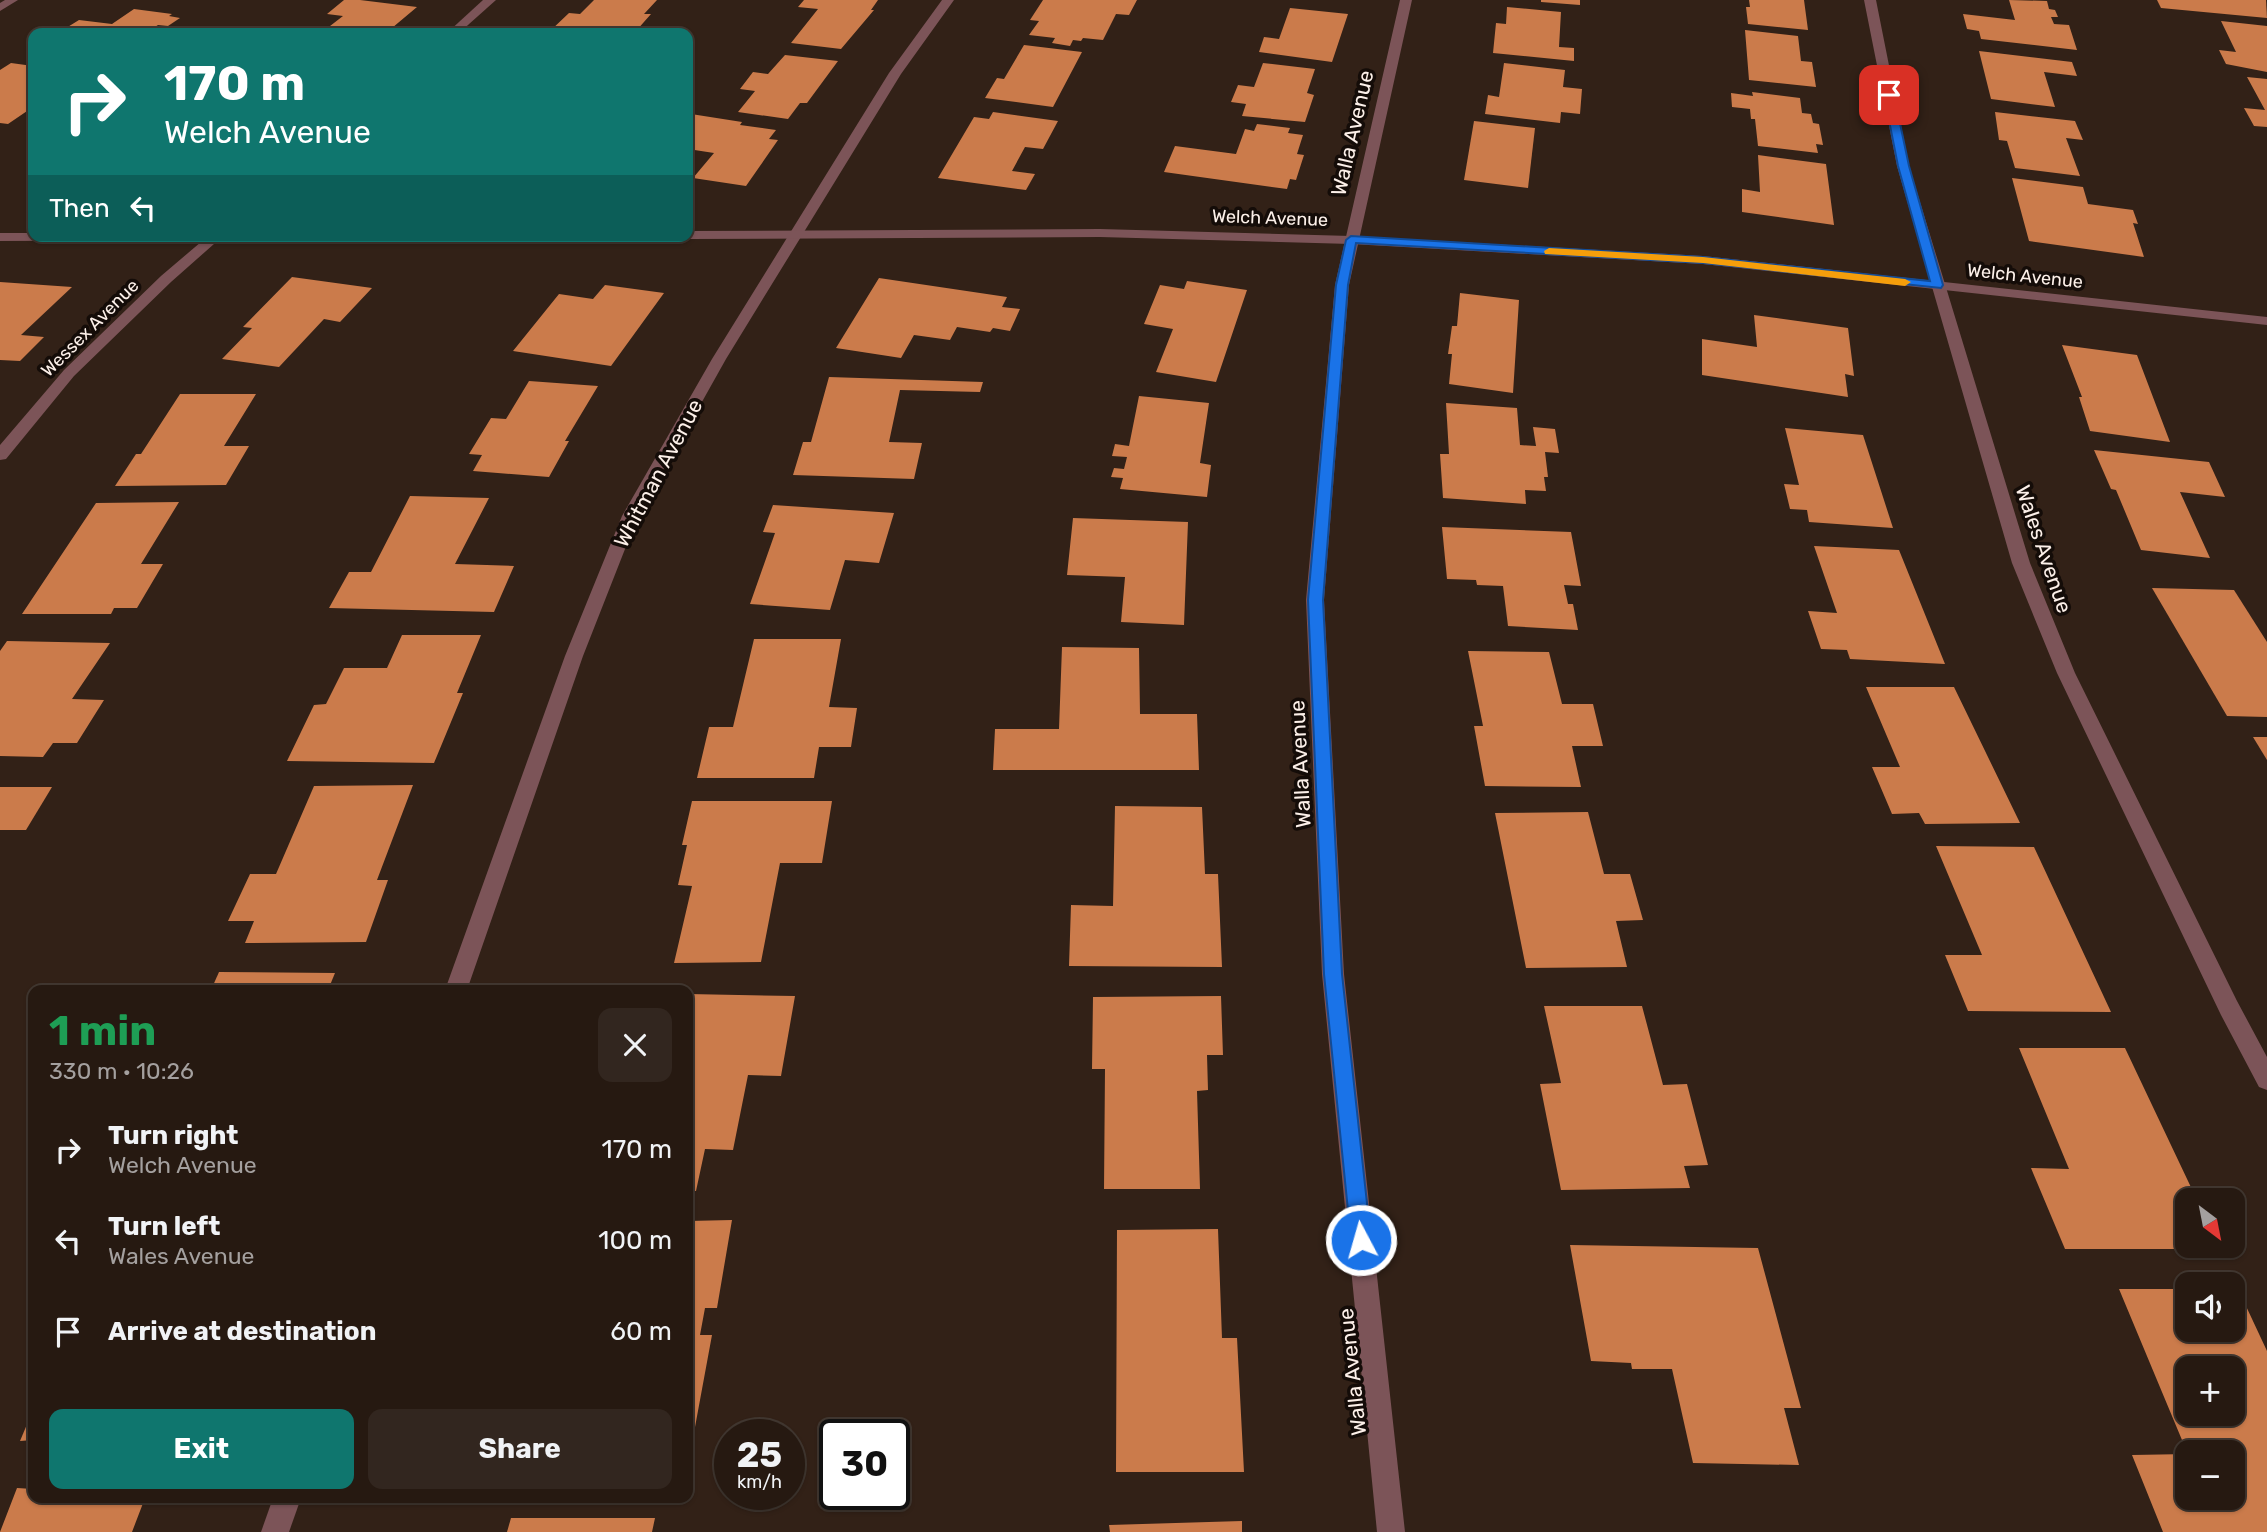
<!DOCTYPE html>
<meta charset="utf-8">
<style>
:root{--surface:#261911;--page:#32261f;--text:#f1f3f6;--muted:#a4a09f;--line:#423831;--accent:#0f766e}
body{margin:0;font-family:Rubik,sans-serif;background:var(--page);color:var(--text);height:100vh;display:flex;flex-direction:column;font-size:26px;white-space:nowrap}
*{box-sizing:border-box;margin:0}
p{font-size:23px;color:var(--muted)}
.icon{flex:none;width:38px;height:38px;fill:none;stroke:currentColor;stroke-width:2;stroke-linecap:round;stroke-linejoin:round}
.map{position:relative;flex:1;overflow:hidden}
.panel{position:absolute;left:28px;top:985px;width:665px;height:518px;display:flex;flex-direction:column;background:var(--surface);border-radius:14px;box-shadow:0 2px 5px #0004,0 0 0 2px var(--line)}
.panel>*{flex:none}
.top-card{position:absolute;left:28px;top:28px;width:665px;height:214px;border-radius:14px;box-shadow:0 2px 5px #0004,0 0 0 2px var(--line);background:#0f766e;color:#fff;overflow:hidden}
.needle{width:46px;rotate:148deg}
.fabs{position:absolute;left:2175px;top:1188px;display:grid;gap:14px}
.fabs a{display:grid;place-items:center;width:70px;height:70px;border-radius:14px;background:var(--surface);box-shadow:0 2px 5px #0004,0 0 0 2px var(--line);font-size:35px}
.speed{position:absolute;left:714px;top:1419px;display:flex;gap:14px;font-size:35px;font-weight:700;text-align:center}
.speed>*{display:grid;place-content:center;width:91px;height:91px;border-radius:50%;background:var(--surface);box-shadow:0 2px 5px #0004,0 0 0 2px var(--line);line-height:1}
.speed small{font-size:18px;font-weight:400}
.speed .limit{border:4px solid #111;border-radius:10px;background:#fff;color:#111}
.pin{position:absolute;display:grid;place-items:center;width:60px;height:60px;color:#fff;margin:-30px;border-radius:14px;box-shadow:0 4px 10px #0006}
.me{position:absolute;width:77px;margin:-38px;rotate:354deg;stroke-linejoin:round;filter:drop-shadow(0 0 5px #0008)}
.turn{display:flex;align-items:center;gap:24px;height:147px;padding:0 21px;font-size:32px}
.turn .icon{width:91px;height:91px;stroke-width:2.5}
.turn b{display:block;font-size:49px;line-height:60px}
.then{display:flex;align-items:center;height:66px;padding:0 21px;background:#0003;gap:14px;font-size:26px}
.round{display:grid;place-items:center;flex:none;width:74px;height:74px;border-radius:14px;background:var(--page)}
.head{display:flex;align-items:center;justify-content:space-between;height:119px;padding:0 21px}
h1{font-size:42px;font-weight:700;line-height:52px;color:#1e9e55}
.primary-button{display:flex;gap:14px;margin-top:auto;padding:14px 21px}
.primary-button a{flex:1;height:80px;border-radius:14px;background:var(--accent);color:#fff;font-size:28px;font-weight:700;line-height:80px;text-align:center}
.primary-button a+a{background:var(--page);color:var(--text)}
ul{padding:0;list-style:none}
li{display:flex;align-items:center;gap:21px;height:91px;padding:0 21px}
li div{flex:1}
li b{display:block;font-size:26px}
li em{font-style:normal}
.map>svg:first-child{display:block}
.building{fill:#cb7b4b;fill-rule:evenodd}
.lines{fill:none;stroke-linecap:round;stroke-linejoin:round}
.minor{fill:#7c5458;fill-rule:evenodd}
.tertiary{fill:#7c5458;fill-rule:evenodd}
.route{fill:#1a73e8;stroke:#114b97;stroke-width:2}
.slow{fill:#f59e0b}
.labels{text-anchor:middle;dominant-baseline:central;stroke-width:7;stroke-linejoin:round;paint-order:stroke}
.far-street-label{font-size:18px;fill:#fcf0e9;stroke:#140c08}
.street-label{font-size:21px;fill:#fcf0e9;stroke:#140c08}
</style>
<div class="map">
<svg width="2267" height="1532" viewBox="0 0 2267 1532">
<rect width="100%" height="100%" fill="#322117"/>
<g class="building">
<path d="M344,0H360L417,7L386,33H321L343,16L327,14Z"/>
<path d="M594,0H657L644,14H651L636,31L619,29L615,33L549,32L569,13L580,14Z"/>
<path d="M804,0H878L871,10H874L841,49L791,43L818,9L798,7Z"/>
<path d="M1043,0H1137L1129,15L1116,14L1103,40L1083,38L1081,41L1073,40L1070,46L1052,43L1055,38L1029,35L1039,21L1030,20Z"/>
<path d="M1541,0H1580V5L1541,2Z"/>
<path d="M1749,0H1804L1808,30L1748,24L1746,7H1750Z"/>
<path d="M2009,0L2047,1L2049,9L2055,10L2058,17H2051L2054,24L2069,25L2077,50L1981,39L1979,31L1967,29L1963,14L2015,20Z"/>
<path d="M2157,0H2266L2267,18L2161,8Z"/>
<path d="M1507,7L1561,12L1559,47L1574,48V61L1493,53L1496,23L1506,24Z"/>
<path d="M1290,8L1348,14L1332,62L1259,52L1264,37L1279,39Z"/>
<path d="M134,9L172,14L169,16L180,18L168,26L158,25L146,33H58L79,20L112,24Z"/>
<path d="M2221,21L2267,26V72L2226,64L2219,50L2236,52Z"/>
<path d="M1745,30L1798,36L1801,61L1812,62L1816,87L1749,80Z"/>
<path d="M1024,45L1082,52L1053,107L985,98L997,78L1004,79Z"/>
<path d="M1979,51L2072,62L2077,76L2044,72L2055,107L1991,99Z"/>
<path d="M785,55L838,61L807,103H800L788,119L738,112L755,91L740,89L753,72L768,74Z"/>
<path d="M11,63L33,66V107L8,124L0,123V70Z"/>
<path d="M1263,63L1315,69L1307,93L1314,95L1305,122L1242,116L1246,104L1231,102L1238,85L1254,87Z"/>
<path d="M1504,63L1565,70L1563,87L1582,89L1580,114L1561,112L1560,123L1485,114L1488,95L1499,97Z"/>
<path d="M2247,77L2267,79V127L2254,126L2244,108L2265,110Z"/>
<path d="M1752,92L1800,98L1802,113L1811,114L1813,123L1819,124L1823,145L1816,144L1818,153L1758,146L1755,119H1751L1750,109L1732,107L1731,93L1753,96Z"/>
<path d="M993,112L1058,121L1043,149L1025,147L1012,171L1035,174L1026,190L938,178L974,117L989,119Z"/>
<path d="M1995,112L2075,121L2083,140L2066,138L2080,176L2015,168L2007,141L1999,140Z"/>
<path d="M691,114L742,122L740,125L776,130L769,139L778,140L746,186L693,178L714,153L688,149V118Z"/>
<path d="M1474,121L1535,128L1528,188L1464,180Z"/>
<path d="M1257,124L1290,128L1288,133L1303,135L1297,154L1304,155L1296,180L1290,179L1287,189L1164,172L1175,146L1236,154L1245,129L1254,131Z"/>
<path d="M1758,155L1826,164L1834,225L1742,212V189L1760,192Z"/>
<path d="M2012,178L2083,187L2088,204L2133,210L2138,224L2133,223L2144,257L2029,241Z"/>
<path d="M292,277L372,288L340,322L324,319L279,367L222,359L252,328L243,327Z"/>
<path d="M879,278L1007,297L1002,307L1020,309L1010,331L993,328L990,332L957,327L950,340L914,335L901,358L836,348Z"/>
<path d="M1187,281L1247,290L1216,382L1156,372L1173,329L1144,324L1160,285L1184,289Z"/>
<path d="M0,282L72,287L21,335L44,337L20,361L0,360Z"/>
<path d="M605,285L664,293L611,366L513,351L559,294L593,299Z"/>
<path d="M1460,293L1519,300L1513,393L1449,384L1452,354H1448L1452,326H1457Z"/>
<path d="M1754,315L1848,328L1854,376L1845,374L1848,397L1702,375V339L1757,347Z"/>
<path d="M2062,345L2137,355L2170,442L2090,431L2079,397H2082Z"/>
<path d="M829,377L983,382L980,392L900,390L889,442L922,443L914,479L793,475L803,442H811Z"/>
<path d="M529,381L598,386L565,441H569L549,477L473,471L482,455L469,454L491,418L506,419Z"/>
<path d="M180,394H256L224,446H249L226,485L115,486L136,454H141Z"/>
<path d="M1139,396L1209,403L1200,463L1211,465L1207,497L1120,489L1123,478L1111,477L1114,468L1124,469L1127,457L1112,456L1115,444L1129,446Z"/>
<path d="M1446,403L1517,408L1520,445L1536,446L1533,427L1555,429L1559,453L1545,452L1548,477H1544L1546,491L1525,490L1526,504L1443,498L1440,454H1449Z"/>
<path d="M1785,428L1863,435L1893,528L1809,522L1807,510L1790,509L1784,484L1799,485Z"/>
<path d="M2094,450L2209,462L2225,497L2180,492L2210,558L2141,550L2116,490L2111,489Z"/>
<path d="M410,496L489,498L455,564L514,566L494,612L329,608L349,572H371Z"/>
<path d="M179,502L141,564H163L137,608H114L111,614H22L96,503Z"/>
<path d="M773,505L894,513L879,563L845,560L830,610L750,604L775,533L763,532Z"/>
<path d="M1073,518L1188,522L1184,625L1121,622L1125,577L1067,575Z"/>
<path d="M1442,527L1571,532L1581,586L1564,585L1568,604H1573L1578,630L1508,626L1503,586L1477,585L1476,580L1447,579Z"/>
<path d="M1814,546L1899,550L1945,664L1850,659L1847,650L1821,649L1808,611L1837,613Z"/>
<path d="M2152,588L2234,590L2267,642V717L2227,716Z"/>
<path d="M402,635H481L457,693H463L434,763L287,761L314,705L326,704L344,668H387Z"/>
<path d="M754,639H841L829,707L857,708L851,747H819L814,778H697L709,727H733Z"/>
<path d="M7,641L110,643L72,699L104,700L77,743H53L43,757L0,756V651Z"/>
<path d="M1062,647L1139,648L1140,714H1197L1199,770H993L995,729H1059Z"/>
<path d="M1468,651L1549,652L1562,704H1593L1603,746H1572L1581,787L1485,786L1474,726H1483Z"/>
<path d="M1866,687H1954L2020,823L1925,824L1919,813L1892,814L1872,767H1900Z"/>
<path d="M2253,737H2267V760Z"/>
<path d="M413,785L377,880H388L366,942L245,943L254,921H228L250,874H276L314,786Z"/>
<path d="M0,787H52L26,830H0Z"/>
<path d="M692,801H832L822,863H780L761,962L674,963L692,886L678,885L687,845H682Z"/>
<path d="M1115,806L1202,807L1205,874H1218L1222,967L1069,966L1071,905L1113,906Z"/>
<path d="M1588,812L1604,874H1630L1643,920L1616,921L1627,967L1526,968L1495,813Z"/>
<path d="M1936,846L2034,847L2111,1012L1968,1011L1945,955H1982Z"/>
<path d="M219,972L335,973L328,990H211Z"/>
<path d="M688,994L795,996L781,1076L748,1075L733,1150L705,1149L696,1191H688Z"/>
<path d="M1221,996L1223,1055H1207L1208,1090L1197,1091L1200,1189H1104L1105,1069H1092L1093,997Z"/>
<path d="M1544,1006H1642L1663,1085L1687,1084L1708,1165L1684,1166L1690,1188L1561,1190L1540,1084L1561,1083Z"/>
<path d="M2019,1048H2125L2197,1200H2188V1246H2219L2220,1249H2065L2031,1168L2069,1169Z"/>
<path d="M732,1220L717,1308H705L700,1335H712L688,1465V1221Z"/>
<path d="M1218,1229L1222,1338H1237L1244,1472H1116L1117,1230Z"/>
<path d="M1570,1245L1758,1248L1801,1408H1784L1799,1465L1693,1463L1672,1369H1632L1631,1363L1591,1361Z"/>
<path d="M2119,1289H2188V1330H2233V1289H2238L2267,1351V1532H2163L2132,1455L2188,1454V1498H2233V1452H2187ZM2188,1368H2233V1414H2188Z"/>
<path d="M33,1410V1440L20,1441Z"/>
<path d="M17,1488L33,1489V1498H145L132,1532H0Z"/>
<path d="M511,1518H655L652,1532H507Z"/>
<path d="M1242,1521V1532H1110L1109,1525Z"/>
</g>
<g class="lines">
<g class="minor">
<path d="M5,0H18L0,11V3Z"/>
<path d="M483,0H496L459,33H447Z"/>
<path d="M942,0H954L901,74L726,359L638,516L583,656L467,990H445L565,656L622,516L712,359L889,73Z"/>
<path d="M1400,0H1412L1349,285L1324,600L1344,974L1405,1532H1377L1322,974L1306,600L1335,285Z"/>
<path d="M1864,0H1876L1909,166L2030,563L2075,673L2237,1001L2267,1057V1090L2259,1087L2221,1015L2057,673L2012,563L1897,166Z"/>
<path d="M208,236H223L171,282L74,376L6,459L0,460V445L64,370L161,276Z"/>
<path d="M273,1498H301L289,1532H261Z"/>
</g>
<g class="tertiary">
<path d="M1100,229L1351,236L1703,256L2267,317V325L1703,264L1351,244L1100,237L688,239L682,236H688V231Z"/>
<path d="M0,233H33V236H263L256,240L0,241Z"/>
</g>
</g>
<path class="route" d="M1889,92L1894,95L1909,166L1943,285L1941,288L1703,263L1356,243L1348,285L1323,600L1342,974L1371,1240L1368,1247L1361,1250L1354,1247L1351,1240L1324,974L1308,600L1336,285L1346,240L1351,236L1703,257L1930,281L1898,166L1884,95Z"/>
<path class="slow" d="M1549,248L1703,257L1905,279L1911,282L1905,286L1703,263L1545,254L1544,251Z"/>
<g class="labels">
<g class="far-street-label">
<text transform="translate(1270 218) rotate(2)">Welch Avenue</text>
<text transform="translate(2025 276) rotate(6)">Welch Avenue</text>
<text transform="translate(90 328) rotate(-45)">Wessex Avenue</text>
</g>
<g class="street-label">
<text transform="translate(1352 133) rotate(-77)">Walla Avenue</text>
<text transform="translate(658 473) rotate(-62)">Whitman Avenue</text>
<text transform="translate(2044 549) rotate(71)">Wales Avenue</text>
<text transform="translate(1300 764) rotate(-93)">Walla Avenue</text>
<text transform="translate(1352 1372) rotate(-96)">Walla Avenue</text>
</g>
</g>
</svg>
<div class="fabs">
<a><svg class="needle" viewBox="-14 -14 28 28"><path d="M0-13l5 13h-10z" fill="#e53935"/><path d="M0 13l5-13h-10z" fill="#a4a09f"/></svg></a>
<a><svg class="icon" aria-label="sound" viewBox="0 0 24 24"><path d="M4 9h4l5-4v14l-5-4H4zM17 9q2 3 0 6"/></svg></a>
<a>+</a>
<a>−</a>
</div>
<div class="speed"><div>25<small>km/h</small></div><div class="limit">30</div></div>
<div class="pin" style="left:1889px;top:95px;background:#d93025"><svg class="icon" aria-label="arrive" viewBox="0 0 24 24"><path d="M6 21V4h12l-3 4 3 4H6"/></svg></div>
<svg class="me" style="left:1361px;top:1240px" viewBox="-20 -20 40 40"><circle r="17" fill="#1a73e8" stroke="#fff" stroke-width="3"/><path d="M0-11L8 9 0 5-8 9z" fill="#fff"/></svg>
<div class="top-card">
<div class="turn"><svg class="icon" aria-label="right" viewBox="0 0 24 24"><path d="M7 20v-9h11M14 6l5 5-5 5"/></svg><div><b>170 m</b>Welch Avenue</div></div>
<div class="then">Then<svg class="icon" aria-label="left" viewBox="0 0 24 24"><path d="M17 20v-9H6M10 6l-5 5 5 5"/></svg></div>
</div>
<section class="panel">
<div class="head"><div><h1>1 min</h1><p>330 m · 10:26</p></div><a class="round"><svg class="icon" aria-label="close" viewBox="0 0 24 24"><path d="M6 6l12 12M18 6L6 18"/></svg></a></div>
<ul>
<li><svg class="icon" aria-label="right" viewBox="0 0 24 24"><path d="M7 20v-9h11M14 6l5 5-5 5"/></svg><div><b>Turn right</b><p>Welch Avenue</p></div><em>170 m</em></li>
<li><svg class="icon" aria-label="left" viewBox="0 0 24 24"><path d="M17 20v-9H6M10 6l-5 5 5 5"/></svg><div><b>Turn left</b><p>Wales Avenue</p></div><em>100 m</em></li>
<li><svg class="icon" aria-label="arrive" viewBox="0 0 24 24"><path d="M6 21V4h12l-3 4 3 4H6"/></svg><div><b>Arrive at destination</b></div><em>60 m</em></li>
</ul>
<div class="primary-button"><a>Exit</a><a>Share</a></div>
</section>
</div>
